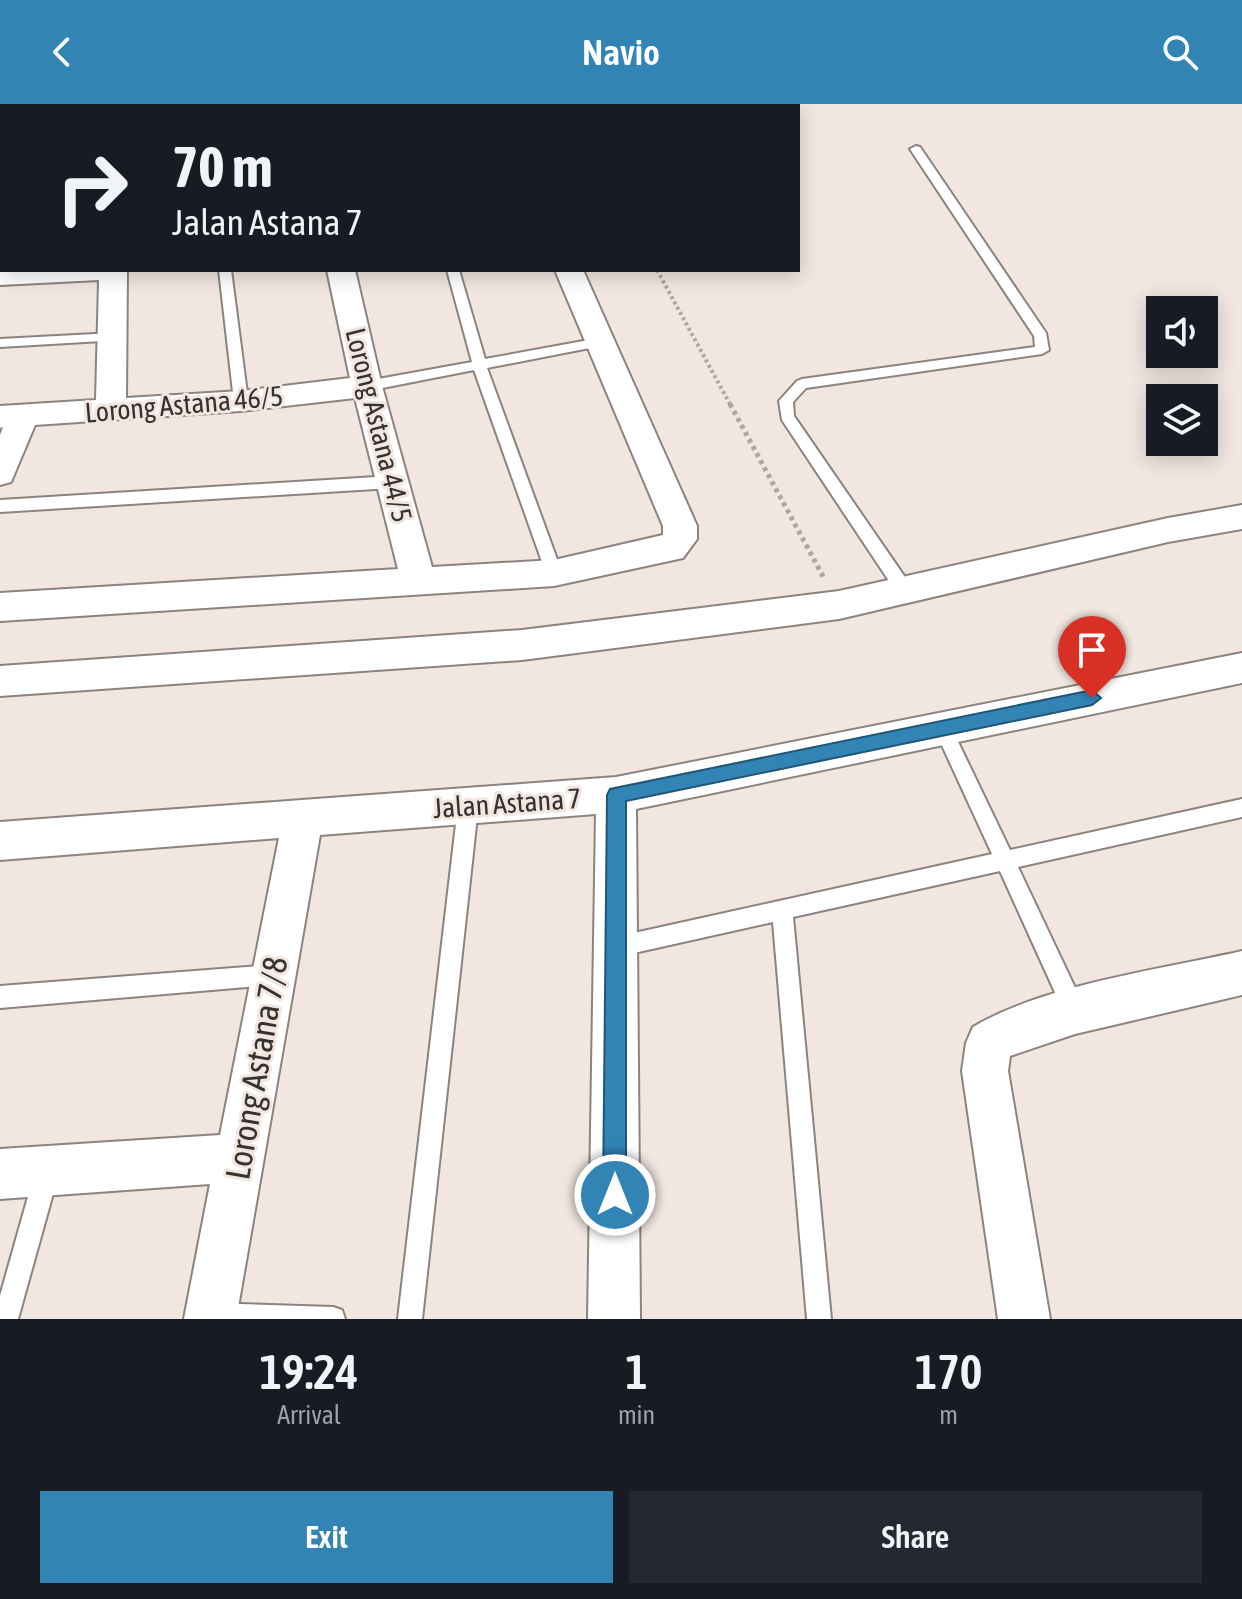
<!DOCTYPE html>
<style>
:root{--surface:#171b24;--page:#242831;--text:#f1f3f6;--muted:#9ea1a6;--accent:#3284b5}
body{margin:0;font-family:"Asap Condensed",sans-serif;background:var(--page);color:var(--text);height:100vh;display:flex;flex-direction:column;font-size:30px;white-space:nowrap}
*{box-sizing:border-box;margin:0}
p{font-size:26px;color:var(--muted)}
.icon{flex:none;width:44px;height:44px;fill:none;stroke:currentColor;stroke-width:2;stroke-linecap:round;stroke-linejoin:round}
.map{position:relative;height:1215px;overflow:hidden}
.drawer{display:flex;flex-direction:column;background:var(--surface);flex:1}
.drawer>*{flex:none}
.hud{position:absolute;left:0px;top:0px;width:800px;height:168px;box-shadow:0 4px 20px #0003;background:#171b24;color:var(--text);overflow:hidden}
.tools{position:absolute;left:1146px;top:192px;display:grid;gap:16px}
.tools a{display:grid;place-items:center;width:72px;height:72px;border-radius:0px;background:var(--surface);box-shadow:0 4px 20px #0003;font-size:40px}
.pin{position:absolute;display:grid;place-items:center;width:68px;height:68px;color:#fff;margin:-82px -34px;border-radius:50% 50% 50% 0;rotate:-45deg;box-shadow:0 0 8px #0007}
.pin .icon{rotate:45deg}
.me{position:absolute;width:88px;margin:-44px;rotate:0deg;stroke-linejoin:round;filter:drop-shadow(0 0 6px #0008)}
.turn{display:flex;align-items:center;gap:28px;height:168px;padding:0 40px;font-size:36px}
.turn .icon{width:104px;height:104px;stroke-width:2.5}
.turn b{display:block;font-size:56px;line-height:68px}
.eta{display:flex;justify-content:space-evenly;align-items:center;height:136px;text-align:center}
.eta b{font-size:48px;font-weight:600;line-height:56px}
.action{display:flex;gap:16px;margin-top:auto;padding:16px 40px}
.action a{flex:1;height:92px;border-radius:0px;background:var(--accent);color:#fff;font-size:32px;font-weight:600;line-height:92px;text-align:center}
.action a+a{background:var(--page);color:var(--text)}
header{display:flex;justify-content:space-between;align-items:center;height:104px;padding:0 40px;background:var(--accent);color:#fff;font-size:36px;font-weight:600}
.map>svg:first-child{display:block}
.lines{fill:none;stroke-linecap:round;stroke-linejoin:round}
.service-casing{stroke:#8d837e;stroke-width:4}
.minor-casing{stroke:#8d837e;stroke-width:4}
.path-far1{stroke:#afa6a2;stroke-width:4;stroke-dasharray:3 3;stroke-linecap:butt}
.path{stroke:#afa6a2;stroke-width:5;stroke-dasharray:4 4;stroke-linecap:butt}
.service{fill:#fff;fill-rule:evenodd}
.minor{fill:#fff;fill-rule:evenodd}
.route{fill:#3284b5;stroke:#205676;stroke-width:2}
.labels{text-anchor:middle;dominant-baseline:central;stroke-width:6;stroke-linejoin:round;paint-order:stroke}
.street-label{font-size:28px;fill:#363230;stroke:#f1e6e0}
.near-street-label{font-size:34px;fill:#363230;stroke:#f1e6e0}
</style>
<header><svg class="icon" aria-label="back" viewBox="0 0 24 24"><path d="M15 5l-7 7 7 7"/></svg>Navio<svg class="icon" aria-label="search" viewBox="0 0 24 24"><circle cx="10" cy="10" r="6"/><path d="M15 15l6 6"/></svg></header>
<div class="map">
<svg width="1242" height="1215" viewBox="0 0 1242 1215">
<rect width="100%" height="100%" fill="#f1e6e0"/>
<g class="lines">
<defs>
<g id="service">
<rect x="197" y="0" width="12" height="2"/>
<rect x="395" y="0" width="12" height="2"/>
<path d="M916,42L920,43L1046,229L1049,246L1042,250L806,284L793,298L794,312L911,482L913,487L905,493L899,492L782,316L779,297L797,277L802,275L1035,243L1034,232L910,45Z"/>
<path d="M219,166H231L248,297L241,302L234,297Z"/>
<path d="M447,166H459L485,255L600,234L607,238L600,242L487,264L562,469L560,473L554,475L546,469L474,266L367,287L360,282L367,277L472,258Z"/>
<path d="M114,229L121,233L119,236L0,243V235Z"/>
<path d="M392,372L400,378L392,384L0,408V396Z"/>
<path d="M943,616L949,619L1010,746L1242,695V713L1018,763L1086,907L1083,915L1075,918L1067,915L1000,767L793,813L831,1215H807L773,818L616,853L609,850L606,843L609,836L616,833L992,750L934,624L937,619Z"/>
<path d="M468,695L475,697L478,703L422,1215H398L458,703L461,697Z"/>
<path d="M272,861L279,864L283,871L279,878L272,881L0,904V882Z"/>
<path d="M47,1056L55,1060L59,1068L18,1215H0V1192L35,1068L39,1060Z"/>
<path d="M211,1199L333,1203L342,1206L345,1215H200L199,1211L202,1202Z"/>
</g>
<g id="minor">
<rect x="95" y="0" width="24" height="2"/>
<path d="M287,0H311L312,2H288Z"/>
<path d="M492,0H516L517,2H493Z"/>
<path d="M0,165L127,166L126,294L241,287L350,274L327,166H355L382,282L432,463L554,456L663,431V422L555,166H583L697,422V435L683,454L554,482L0,517V489L398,465L355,294L241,307L35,321L11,378L0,381V331L3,323L0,324V302L96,296L99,176L0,181Z"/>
<path d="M1242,401V425L1168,438L839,515L522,556L0,592V562L522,526L839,487L1168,414Z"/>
<path d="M1242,549V579L636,705L640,1215H588L596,710L320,731L236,1215H184L210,1080L0,1095V1045L220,1031L279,734L0,756V718L616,673Z"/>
<path d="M1242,847V891L1075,930L1010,952L1008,967L1050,1215H998L962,967L966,939L973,923C1046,880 1159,866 1242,847Z"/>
</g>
</defs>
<use href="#service" class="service-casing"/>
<use href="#minor" class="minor-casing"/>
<path class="path-far1" d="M657,166L731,302"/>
<path class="path" d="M730,300L825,476"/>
<use href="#service" class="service"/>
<use href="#minor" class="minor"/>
</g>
<path class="route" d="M1092,586L1101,594L1092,601L626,697V1091L623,1099L615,1103L606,1099L603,1091L607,691L610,685Z"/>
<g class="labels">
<g class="street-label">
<text transform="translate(184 300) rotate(-5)">Lorong Astana 46/5</text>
<text transform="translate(379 321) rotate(76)">Lorong Astana 44/5</text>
<text transform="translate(507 699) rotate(-4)">Jalan Astana 7</text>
</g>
<g class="near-street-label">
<text transform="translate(256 964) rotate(-80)">Lorong Astana 7/8</text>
</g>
</g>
</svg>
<div class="tools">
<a><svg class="icon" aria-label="sound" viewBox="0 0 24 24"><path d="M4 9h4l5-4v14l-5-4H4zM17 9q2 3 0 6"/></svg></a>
<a><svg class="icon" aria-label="layers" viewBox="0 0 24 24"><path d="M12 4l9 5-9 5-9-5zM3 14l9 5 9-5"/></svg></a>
</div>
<div class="pin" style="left:1092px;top:594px;background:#d93025"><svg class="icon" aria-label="arrive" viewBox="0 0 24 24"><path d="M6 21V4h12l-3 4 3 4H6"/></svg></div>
<svg class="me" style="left:615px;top:1091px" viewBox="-20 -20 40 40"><circle r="17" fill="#3284b5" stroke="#fff" stroke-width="3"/><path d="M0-11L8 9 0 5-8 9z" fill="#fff"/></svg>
<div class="hud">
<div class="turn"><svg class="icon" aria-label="right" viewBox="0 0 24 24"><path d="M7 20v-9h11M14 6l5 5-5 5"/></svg><div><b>70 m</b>Jalan Astana 7</div></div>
</div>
</div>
<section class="drawer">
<div class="eta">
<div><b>19:24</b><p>Arrival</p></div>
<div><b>1</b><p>min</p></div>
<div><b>170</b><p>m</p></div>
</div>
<div class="action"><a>Exit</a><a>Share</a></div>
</section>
